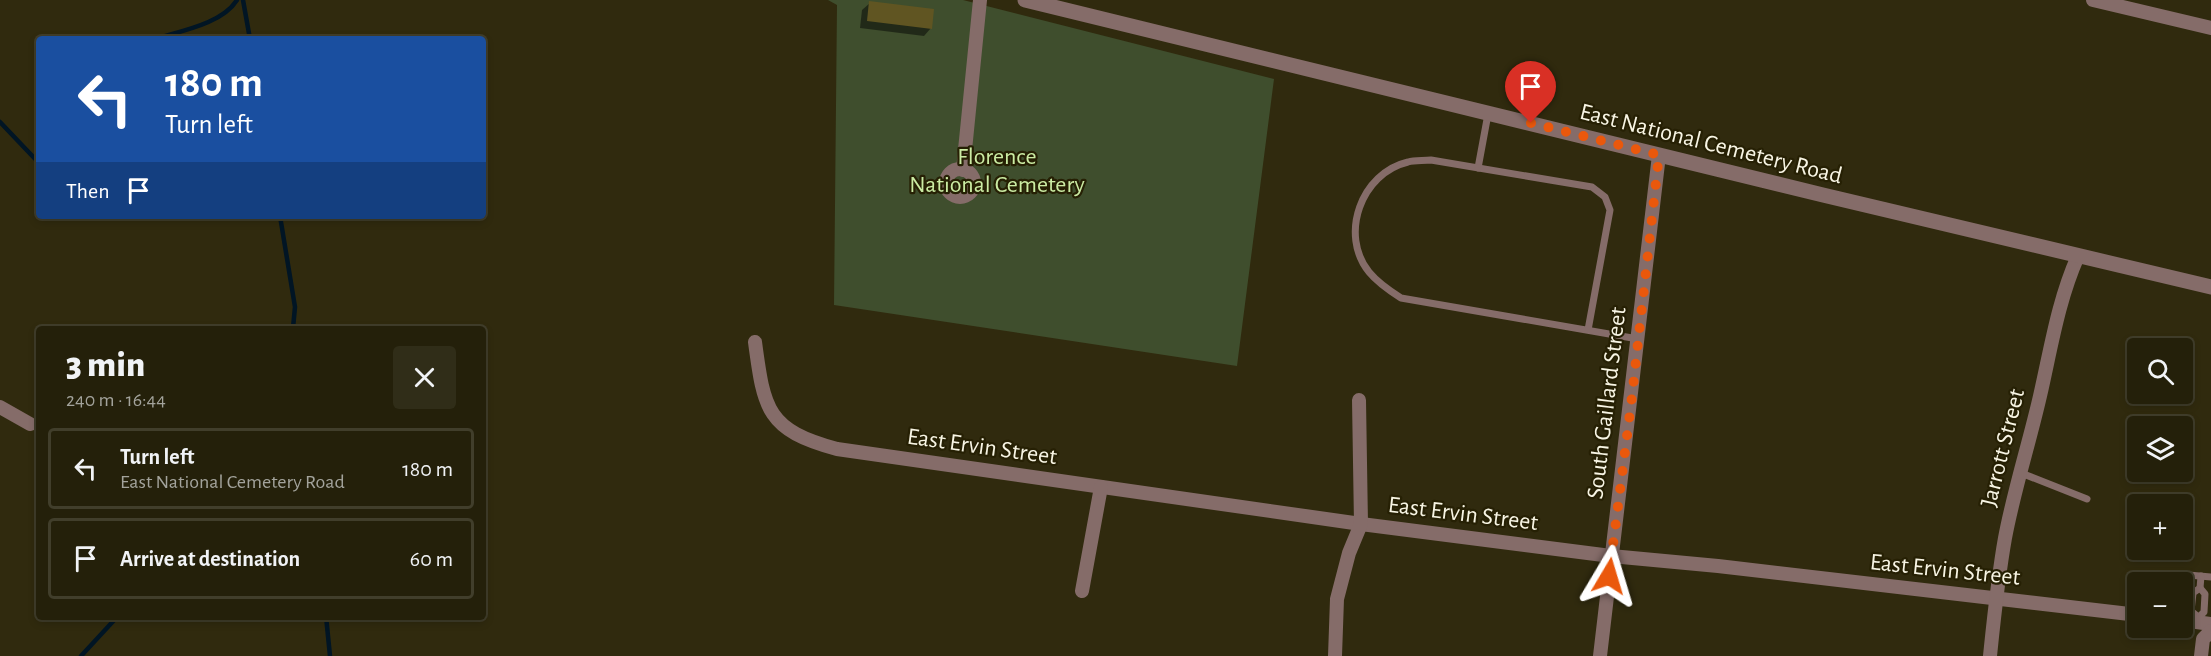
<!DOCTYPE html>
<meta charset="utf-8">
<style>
:root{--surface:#24200a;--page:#302d18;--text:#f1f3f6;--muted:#a3a39c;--line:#413e2b}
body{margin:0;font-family:"Alegreya Sans",sans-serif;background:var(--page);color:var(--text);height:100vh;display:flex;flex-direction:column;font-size:22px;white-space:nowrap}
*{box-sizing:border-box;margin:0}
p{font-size:20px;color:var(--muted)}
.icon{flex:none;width:33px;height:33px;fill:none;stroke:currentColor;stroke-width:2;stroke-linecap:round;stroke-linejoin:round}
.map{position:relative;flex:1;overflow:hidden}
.panel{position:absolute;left:36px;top:326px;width:450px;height:294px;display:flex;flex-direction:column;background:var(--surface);border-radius:6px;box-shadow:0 3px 9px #0003,0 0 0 2px var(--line)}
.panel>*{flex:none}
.hud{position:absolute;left:36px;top:36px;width:450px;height:183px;border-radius:6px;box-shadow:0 3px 9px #0003,0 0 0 2px var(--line);background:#1a4fa0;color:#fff;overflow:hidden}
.buttons{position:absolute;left:2127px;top:338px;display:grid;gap:12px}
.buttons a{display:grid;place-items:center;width:66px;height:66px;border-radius:6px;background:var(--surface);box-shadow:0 3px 9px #0003,0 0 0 2px var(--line);font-size:30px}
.pin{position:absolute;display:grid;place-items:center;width:51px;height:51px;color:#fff;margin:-62px -26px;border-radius:50% 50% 50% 0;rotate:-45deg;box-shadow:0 0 6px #0007}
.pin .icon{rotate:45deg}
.me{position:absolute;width:66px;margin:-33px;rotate:7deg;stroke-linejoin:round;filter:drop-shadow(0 0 4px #0008)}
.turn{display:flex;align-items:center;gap:21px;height:126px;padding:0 30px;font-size:27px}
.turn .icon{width:78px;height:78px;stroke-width:2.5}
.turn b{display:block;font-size:42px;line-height:51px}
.then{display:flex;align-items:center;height:57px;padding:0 30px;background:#0003;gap:12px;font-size:22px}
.round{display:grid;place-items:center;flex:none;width:63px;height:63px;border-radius:6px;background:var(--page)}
.overview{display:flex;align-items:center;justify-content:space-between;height:102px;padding:0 30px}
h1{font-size:36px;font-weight:800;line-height:45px}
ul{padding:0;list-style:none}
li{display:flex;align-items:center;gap:18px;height:81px;margin:0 12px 9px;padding:0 18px;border:3px solid var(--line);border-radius:6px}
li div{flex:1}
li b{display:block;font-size:22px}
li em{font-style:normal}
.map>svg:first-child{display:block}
.green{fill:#3f4e2d}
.shadow{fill:#0007}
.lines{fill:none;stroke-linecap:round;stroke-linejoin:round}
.stream{stroke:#011524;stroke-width:4.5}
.building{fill:#605522}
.service{stroke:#856c69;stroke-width:7}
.minor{stroke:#856c69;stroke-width:14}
.tertiary{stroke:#856c69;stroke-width:15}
.route{stroke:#ea580c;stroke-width:10;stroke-dasharray:0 18}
.labels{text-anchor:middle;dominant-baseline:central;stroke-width:4.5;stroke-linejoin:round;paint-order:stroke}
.street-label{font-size:24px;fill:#f8f5e4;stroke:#262004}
.park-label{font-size:24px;fill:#cbeca3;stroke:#262004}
</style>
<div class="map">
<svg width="2211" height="656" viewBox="0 0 2211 656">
<rect width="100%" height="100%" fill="#302a0e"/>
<path class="green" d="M828,0H963L1274,79L1237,366L834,305L837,5Z"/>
<path class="shadow" d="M870,3L931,28L924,36L860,28L862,10Z"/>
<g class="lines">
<g class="stream">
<path d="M243,0L250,39"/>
<path d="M155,39C180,31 222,24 237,0"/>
<path d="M0,122L39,163"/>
<path d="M280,216L295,307L293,328"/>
<path d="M326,616L330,656"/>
<path d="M81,656L118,616"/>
</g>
</g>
<path class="building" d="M869,1L934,9L932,29L867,21Z"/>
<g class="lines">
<g class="service">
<path d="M1478,168L1488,114"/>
<path d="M1588,330L1610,210L1605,197L1592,187L1431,160C1423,161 1415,160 1408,162C1361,173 1339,235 1369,272C1378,283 1390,291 1401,298L1638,339"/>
<path d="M2021,473L2087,499"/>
<path d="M2177,574L2211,577"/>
<path d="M2197,616L2191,611L2193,593L2200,588L2201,576"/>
<path d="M2197,619L2204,612L2205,594L2200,588"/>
</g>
<g class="minor">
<path d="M2093,0L2211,28"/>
<circle cx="960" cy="183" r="14"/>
<path d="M963,170L980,0"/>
<path d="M755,342C764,410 767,430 837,449L1361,524L1611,556L1718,566L2138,615"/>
<path d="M0,407L30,424"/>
<path d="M1082,591L1101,487"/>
<path d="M2182,620L2211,624"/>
<path d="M1335,656L1337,599L1349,553L1361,524L1359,400"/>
<path d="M1600,656L1659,155"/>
<path d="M1990,656C1994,617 1998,577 2005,538C2014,490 2029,444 2040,396C2051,348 2058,301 2078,256"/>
<path d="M2201,656L2203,639L2211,631"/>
</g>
<path class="tertiary" d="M1025,0L1823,195L2211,287"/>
</g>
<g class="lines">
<path class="route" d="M1531,123L1659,155L1631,405L1609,576"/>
</g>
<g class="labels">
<g class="street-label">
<text transform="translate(1711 144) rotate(14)">East National Cemetery Road</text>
<text transform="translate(1607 403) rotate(-83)">South Gaillard Street</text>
<text transform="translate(982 447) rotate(8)">East Ervin Street</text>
<text transform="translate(2003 448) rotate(-76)">Jarrott Street</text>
<text transform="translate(1463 514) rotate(7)">East Ervin Street</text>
<text transform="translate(1945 570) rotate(6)">East Ervin Street</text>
</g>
<g class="park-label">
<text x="997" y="157">Florence<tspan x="997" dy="28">National Cemetery</tspan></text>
</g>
</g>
</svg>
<div class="buttons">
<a><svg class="icon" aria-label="search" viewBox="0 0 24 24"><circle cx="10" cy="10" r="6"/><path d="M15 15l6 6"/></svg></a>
<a><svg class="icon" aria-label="layers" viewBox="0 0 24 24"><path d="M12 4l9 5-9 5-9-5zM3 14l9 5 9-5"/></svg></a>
<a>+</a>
<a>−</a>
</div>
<div class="pin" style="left:1531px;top:123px;background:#d93025"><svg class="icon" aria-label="arrive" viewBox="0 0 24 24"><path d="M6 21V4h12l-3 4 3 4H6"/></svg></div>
<svg class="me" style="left:1609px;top:576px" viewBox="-20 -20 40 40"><path d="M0-17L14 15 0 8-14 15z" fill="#ea580c" stroke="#fff" stroke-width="4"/></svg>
<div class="hud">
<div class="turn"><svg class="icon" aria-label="left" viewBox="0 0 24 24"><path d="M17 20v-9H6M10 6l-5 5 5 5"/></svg><div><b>180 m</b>Turn left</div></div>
<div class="then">Then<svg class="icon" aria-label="arrive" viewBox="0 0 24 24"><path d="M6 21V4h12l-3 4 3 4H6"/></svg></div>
</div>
<section class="panel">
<div class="overview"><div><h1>3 min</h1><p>240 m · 16:44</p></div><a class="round"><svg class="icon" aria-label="close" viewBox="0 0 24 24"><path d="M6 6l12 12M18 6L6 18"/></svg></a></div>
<ul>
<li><svg class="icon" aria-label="left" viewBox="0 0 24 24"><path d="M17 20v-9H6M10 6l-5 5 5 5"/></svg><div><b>Turn left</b><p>East National Cemetery Road</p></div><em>180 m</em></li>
<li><svg class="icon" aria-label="arrive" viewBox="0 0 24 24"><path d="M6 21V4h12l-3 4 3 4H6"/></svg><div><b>Arrive at destination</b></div><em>60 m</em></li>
</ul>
</section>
</div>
